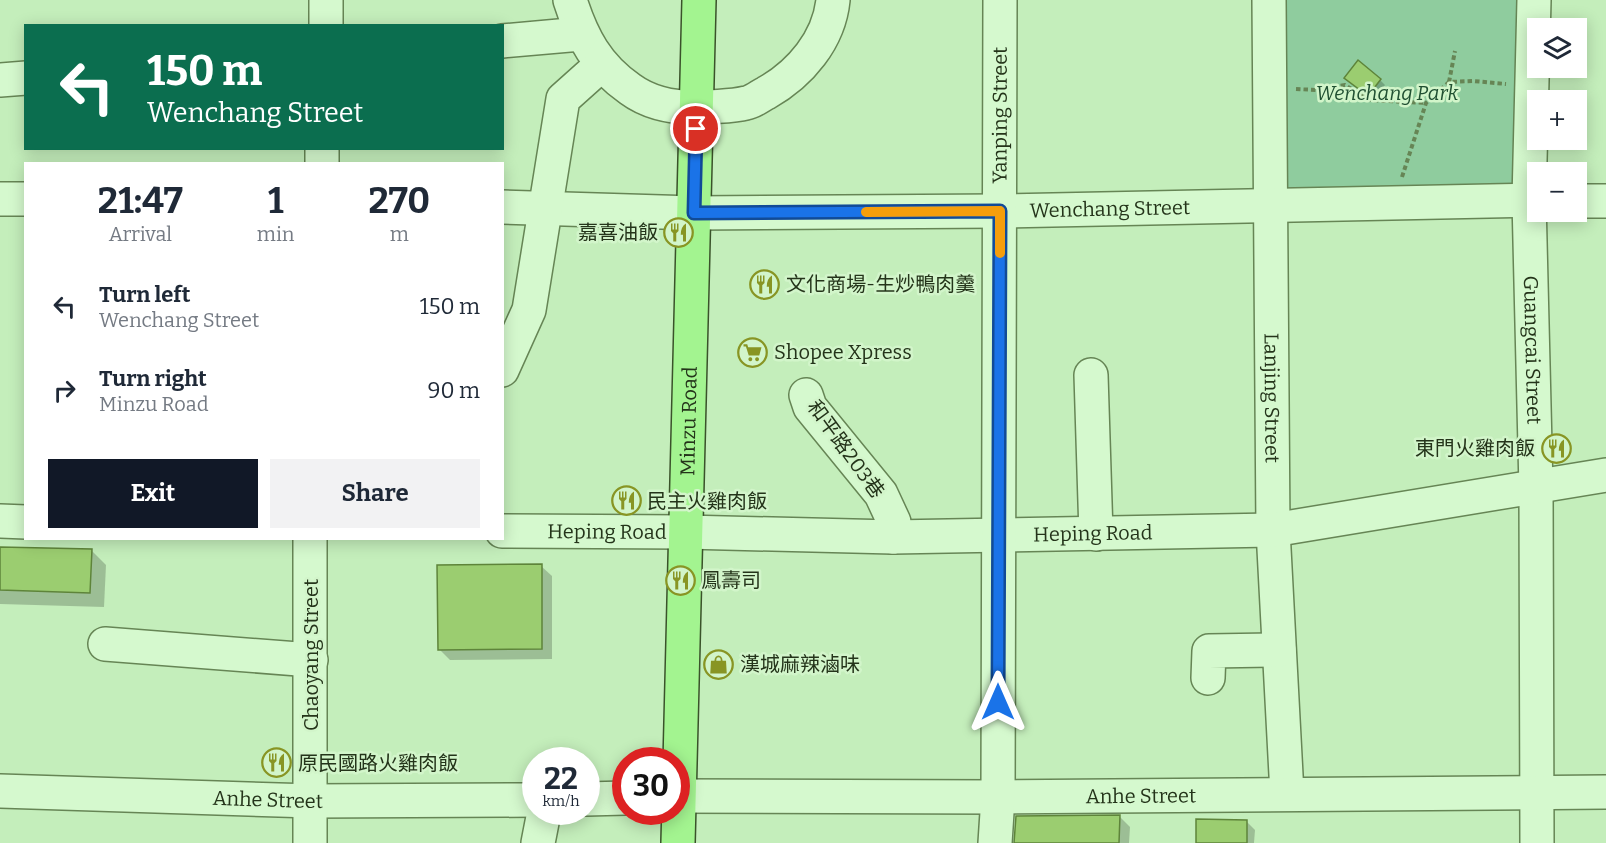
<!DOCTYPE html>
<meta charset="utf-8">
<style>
:root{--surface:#fff;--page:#f2f2f3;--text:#1f2937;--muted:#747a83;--accent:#111827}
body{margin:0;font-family:Bitter,"Noto Sans TC",serif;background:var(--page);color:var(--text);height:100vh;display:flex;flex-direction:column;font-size:22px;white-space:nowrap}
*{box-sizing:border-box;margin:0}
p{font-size:20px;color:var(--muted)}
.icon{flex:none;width:33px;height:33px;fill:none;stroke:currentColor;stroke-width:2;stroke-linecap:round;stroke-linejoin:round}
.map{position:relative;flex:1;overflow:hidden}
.drawer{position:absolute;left:24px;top:162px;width:480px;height:378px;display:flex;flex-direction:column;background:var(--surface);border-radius:0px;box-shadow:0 3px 15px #0003}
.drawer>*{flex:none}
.banner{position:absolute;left:24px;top:24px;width:480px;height:126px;border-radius:0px;box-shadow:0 3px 15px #0003;background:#0b6e4f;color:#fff;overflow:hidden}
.tools{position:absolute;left:1527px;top:18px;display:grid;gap:12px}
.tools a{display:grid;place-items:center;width:60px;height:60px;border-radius:0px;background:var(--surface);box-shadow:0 3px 15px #0003;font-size:30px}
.speed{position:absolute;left:522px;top:747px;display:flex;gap:12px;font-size:30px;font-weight:700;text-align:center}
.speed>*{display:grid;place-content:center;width:78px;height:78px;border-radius:50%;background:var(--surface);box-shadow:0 3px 15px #0003;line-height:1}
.speed small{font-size:15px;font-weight:400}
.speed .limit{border:9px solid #d22;background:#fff;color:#111}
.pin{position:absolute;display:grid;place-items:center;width:51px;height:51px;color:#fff;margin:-26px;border:3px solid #fff;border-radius:50%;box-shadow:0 2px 6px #0007}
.me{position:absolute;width:66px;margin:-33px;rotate:0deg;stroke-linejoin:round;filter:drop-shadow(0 0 4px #0008)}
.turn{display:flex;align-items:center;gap:21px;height:126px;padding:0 24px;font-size:27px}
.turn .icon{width:78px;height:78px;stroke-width:2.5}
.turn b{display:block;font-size:42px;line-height:51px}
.eta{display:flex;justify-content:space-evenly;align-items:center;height:102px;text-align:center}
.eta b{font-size:36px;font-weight:700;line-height:42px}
.primary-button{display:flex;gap:12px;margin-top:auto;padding:12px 24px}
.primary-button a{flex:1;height:69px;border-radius:0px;background:var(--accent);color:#fff;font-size:24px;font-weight:700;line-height:69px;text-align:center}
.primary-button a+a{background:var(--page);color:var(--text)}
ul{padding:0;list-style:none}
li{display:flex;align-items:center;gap:18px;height:84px;padding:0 24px}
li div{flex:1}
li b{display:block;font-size:22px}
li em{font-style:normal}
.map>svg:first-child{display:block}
.green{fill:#8fcc9e}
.shadow{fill:#0003}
.building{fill:#9bcd70;stroke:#5e843a;stroke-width:1.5}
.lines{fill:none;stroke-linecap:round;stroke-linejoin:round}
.minor-casing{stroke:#668555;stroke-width:36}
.major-casing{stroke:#3a522a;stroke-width:36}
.path{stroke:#668555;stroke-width:4;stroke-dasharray:4.5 3;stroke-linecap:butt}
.minor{stroke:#d5f9ce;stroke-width:33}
.major{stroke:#a3f490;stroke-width:33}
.route-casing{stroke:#114b97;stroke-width:15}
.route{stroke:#1a73e8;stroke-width:10}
.slow{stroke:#f59e0b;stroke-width:10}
.labels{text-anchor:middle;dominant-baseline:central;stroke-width:5;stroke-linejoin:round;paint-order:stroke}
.park-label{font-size:20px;font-style:italic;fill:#205032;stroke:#d2f5ca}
.street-label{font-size:20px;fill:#24341a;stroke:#d2f5ca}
.poi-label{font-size:20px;fill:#24341a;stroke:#d2f5ca;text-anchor:start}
</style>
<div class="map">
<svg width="1606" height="843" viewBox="0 0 1606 843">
<rect width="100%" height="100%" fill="#c4eebb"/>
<path class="green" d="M1276,0H1527L1514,185L1278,189Z"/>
<g class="shadow">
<path d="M1380,80L1385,85L1374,100L1351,83Z"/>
<path d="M0,548L91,550L106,565L104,607L0,604Z"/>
<path d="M541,566L552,576V659L450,660L439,649Z"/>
<path d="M1119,816L1130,827L1129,843H1015Z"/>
<path d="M1247,822L1255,830L1254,843H1197Z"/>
</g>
<g class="building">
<path d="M1358,60L1381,79L1368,96L1344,78Z"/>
<path d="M0,547L92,549L90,593L0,590Z"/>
<path d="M542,564V649L438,650L437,565Z"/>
<path d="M1120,815L1119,843H1014L1016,816Z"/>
<path d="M1196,819L1247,820V843H1196Z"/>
</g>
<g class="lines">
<defs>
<g id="minor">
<path d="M326,0V26"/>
<path d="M570,0C582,38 597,66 630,89C653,106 682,109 709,107C721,106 734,106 746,103C753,102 760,96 766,93C800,74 829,40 833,0"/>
<path id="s1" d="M1269,0L1273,530L1287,794"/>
<path id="s2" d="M1534,0L1529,200L1536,488L1537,843"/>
<path d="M502,41L581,34"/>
<path d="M0,80L26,78"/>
<path d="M322,164V148"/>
<path d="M0,199H26"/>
<path d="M1576,201H1606"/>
<path id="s3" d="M502,207L694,213L1000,211L1538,200"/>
<path d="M502,370L529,310L563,99L601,65"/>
<path d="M1091,375L1096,534"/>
<path d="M806,395L810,407L881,494L894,522L893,537"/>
<path d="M0,521L26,522"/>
<path id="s4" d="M502,531L686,532L893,537L1273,530L1606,475"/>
<path d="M105,644L311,660"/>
<path d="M1208,678L1209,651L1279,650"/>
<path id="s5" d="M0,791L312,801L536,800"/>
<path id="s6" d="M676,796L998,797L1606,792"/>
<path d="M586,799L626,798"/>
<path d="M310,843V538"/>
<path d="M538,843L544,812"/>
<path id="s7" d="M995,843L998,797L1000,0"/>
</g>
<g id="major">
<path id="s8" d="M678,843L699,0"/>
</g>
</defs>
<use href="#minor" class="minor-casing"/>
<use href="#major" class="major-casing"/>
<g class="path">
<path d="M1449,82L1455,51"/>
<path d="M1296,89L1316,90L1345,85L1369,100L1426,103"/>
<path d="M1402,177L1426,103L1449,82L1473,81L1506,84"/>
</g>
<use href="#minor" class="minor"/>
<use href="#major" class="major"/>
</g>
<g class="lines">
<defs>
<path id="route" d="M696,129L694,213L1000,211L998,702"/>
</defs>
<use href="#route" class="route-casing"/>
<use href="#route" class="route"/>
<path class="slow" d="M866,212L1000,211V253"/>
</g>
<defs>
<symbol id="restaurant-ring" viewBox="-11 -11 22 22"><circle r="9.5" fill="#d2f5ca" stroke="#889524" stroke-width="1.5"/><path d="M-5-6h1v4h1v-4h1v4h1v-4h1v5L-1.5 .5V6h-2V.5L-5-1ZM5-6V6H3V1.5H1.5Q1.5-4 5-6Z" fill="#889524"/></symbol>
<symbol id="supermarket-ring" viewBox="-11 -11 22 22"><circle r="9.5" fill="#d2f5ca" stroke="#889524" stroke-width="1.5"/><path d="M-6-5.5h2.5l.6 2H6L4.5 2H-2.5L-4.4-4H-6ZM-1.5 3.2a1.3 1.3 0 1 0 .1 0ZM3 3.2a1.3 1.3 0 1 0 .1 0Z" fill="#889524"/></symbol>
<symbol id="shop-ring" viewBox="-11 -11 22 22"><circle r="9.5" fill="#d2f5ca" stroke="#889524" stroke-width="1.5"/><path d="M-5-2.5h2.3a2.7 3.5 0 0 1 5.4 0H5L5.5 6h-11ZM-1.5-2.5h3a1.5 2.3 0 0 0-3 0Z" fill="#889524"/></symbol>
</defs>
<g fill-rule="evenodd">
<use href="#restaurant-ring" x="662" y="216" width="33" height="33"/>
<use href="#restaurant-ring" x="748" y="268" width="33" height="33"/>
<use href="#supermarket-ring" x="736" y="336" width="33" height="33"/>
<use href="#restaurant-ring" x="1540" y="432" width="33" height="33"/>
<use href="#restaurant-ring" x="610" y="484" width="33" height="33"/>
<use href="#restaurant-ring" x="664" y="564" width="33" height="33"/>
<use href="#shop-ring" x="702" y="648" width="33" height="33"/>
<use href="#restaurant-ring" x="260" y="746" width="33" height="33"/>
</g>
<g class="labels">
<g class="park-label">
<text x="1387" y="93">Wenchang Park</text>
</g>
<g class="street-label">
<text stroke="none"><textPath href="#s7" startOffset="728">Yanping Street</textPath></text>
<text stroke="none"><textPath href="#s3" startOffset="608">Wenchang Street</textPath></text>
<text stroke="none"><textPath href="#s2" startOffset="350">Guangcai Street</textPath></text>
<text stroke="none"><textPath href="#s1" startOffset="398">Lanjing Street</textPath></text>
<text stroke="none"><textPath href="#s8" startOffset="422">Minzu Road</textPath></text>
<text transform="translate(846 449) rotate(54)">和平路203巷</text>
<text stroke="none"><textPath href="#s4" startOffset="105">Heping Road</textPath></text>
<text stroke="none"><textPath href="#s4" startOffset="591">Heping Road</textPath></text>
<text transform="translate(311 655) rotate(-90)">Chaoyang Street</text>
<text stroke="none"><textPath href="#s6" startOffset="465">Anhe Street</textPath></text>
<text stroke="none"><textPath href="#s5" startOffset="268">Anhe Street</textPath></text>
</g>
<g class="poi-label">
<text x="658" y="232" text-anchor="end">嘉喜油飯</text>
<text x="786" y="284">文化商場-生炒鴨肉羹</text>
<text x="774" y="352">Shopee Xpress</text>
<text x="1535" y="448" text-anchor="end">東門火雞肉飯</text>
<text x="647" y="501">民主火雞肉飯</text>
<text x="701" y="580">鳳壽司</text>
<text x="740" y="664">漢城麻辣滷味</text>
<text x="298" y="763">原民國路火雞肉飯</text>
</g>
</g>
</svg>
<div class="tools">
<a><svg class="icon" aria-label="layers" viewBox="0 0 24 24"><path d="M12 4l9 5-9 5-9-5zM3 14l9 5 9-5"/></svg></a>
<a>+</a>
<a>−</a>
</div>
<div class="speed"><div>22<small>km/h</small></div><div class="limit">30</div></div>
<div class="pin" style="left:696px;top:129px;background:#d93025"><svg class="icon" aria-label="arrive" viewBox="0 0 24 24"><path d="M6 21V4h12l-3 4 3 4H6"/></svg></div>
<svg class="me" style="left:998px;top:702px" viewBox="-20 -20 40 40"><path d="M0-17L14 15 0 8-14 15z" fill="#1a73e8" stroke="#fff" stroke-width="4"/></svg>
<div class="banner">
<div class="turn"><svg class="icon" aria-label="left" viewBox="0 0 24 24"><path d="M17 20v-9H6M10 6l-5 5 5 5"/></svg><div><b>150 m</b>Wenchang Street</div></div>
</div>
<section class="drawer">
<div class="eta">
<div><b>21:47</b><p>Arrival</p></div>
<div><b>1</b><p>min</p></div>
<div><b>270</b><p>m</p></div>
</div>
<ul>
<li><svg class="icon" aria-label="left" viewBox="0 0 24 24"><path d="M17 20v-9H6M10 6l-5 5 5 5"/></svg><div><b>Turn left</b><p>Wenchang Street</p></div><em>150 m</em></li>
<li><svg class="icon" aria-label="right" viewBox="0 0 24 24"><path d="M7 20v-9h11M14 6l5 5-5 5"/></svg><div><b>Turn right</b><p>Minzu Road</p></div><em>90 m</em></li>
</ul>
<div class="primary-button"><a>Exit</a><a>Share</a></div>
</section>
</div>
